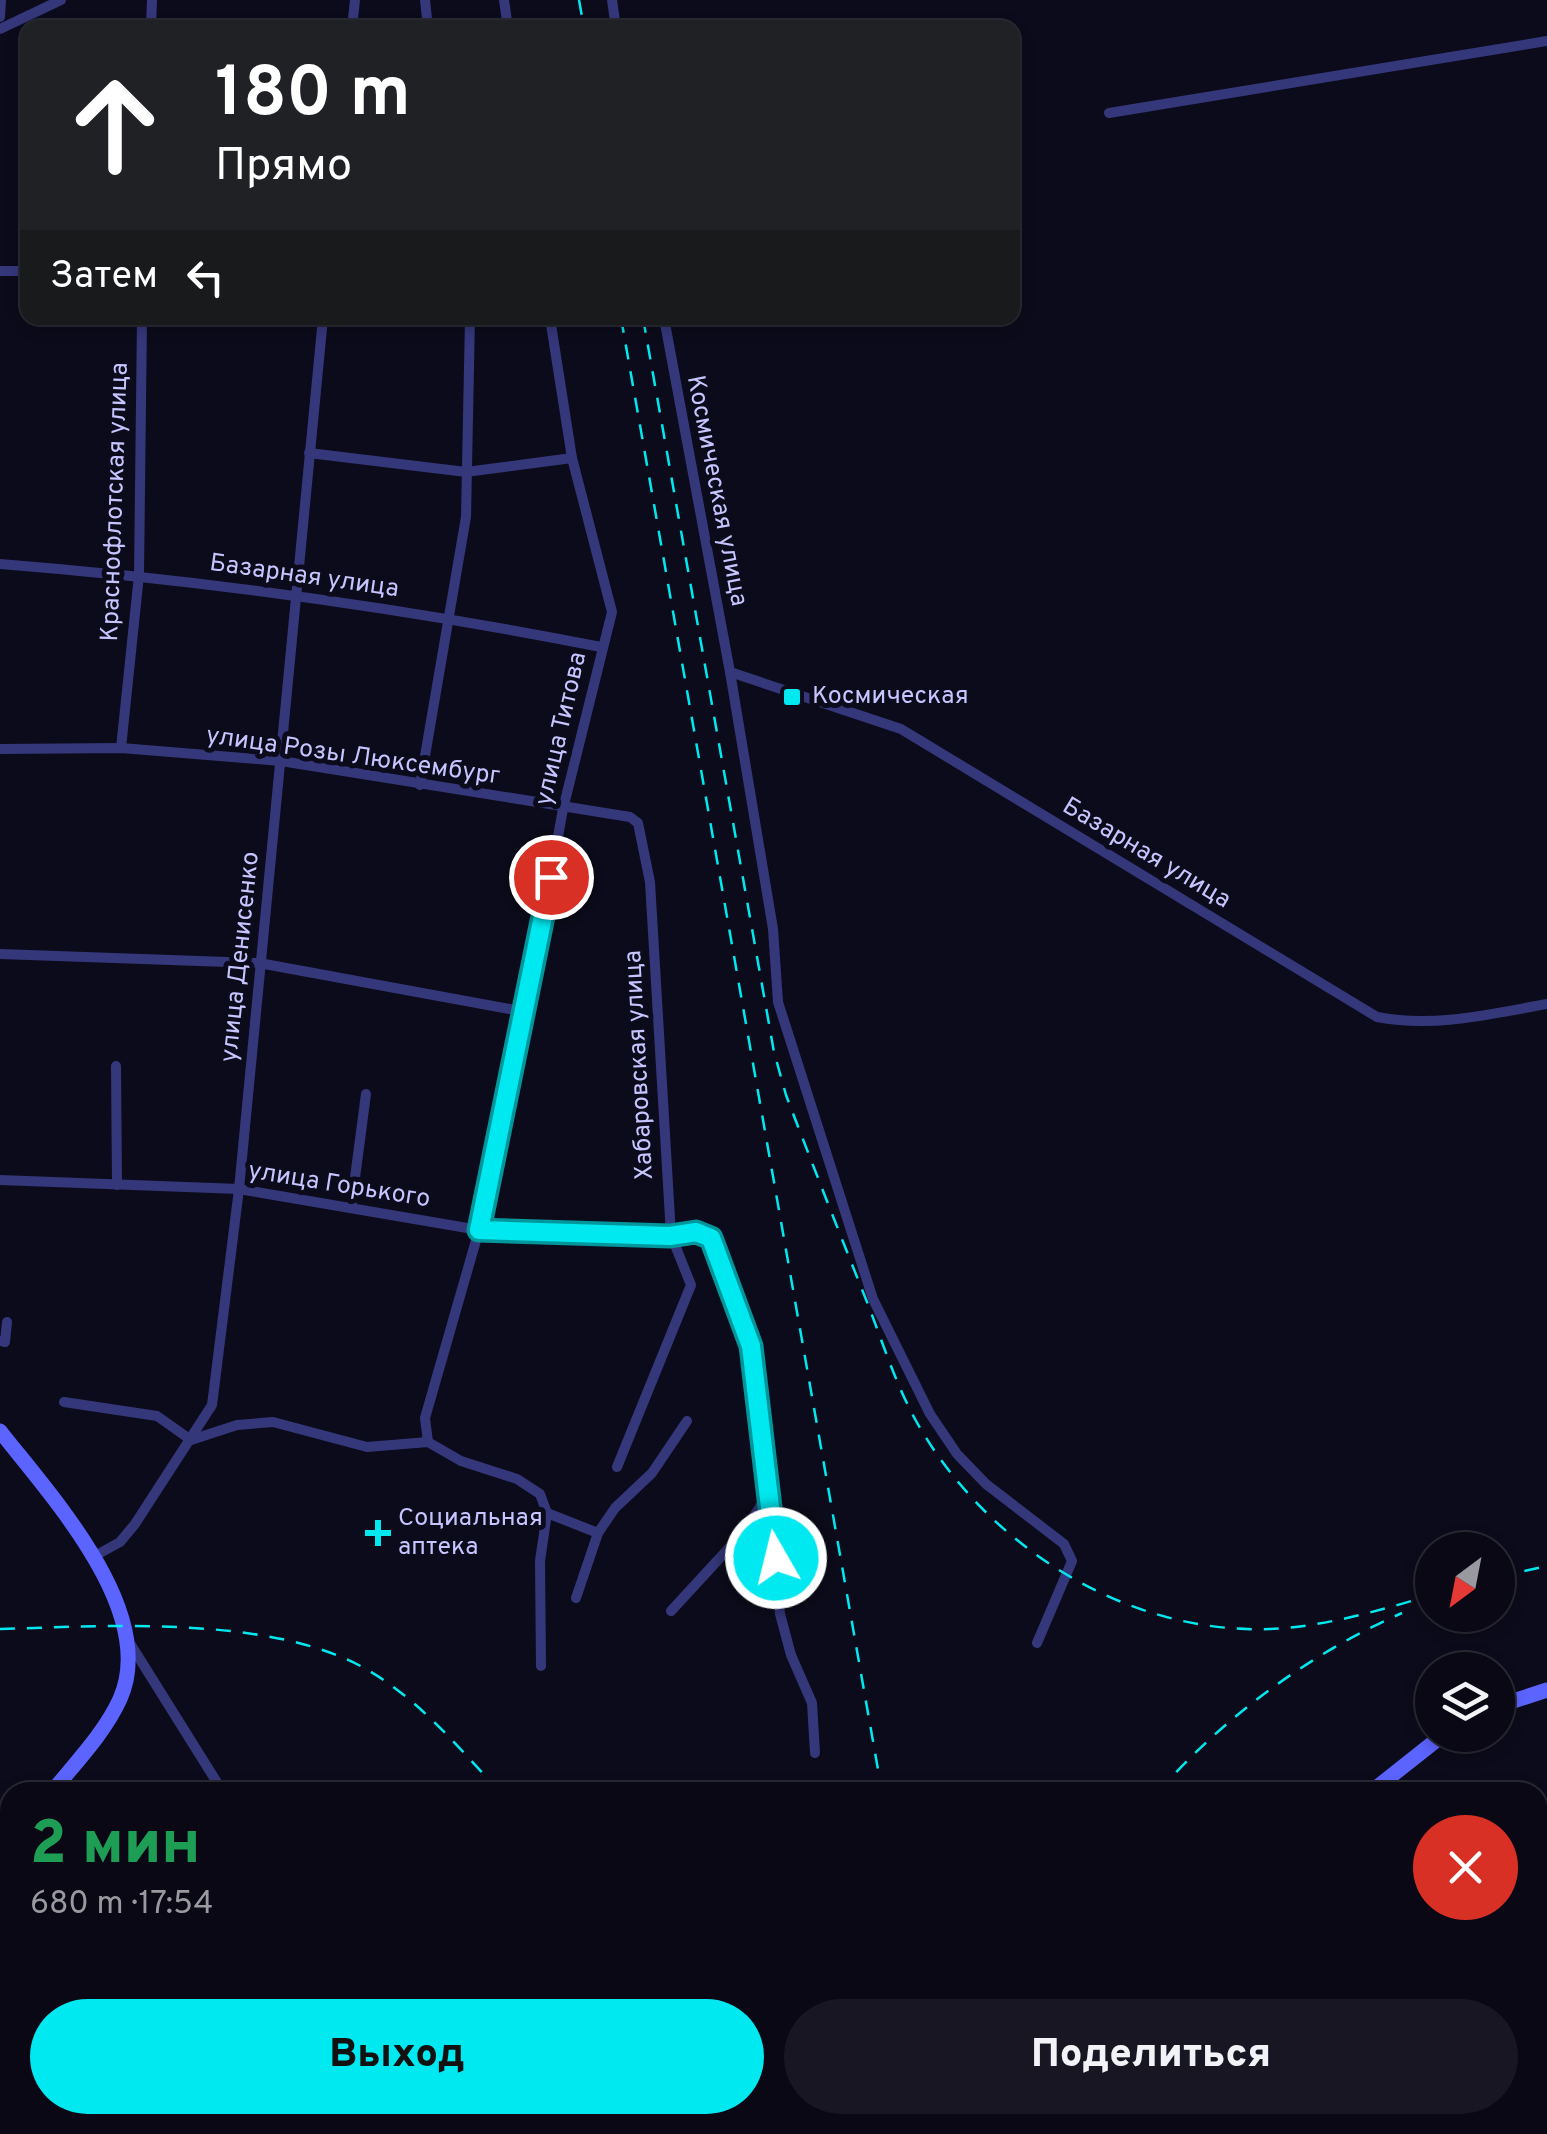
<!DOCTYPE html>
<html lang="ru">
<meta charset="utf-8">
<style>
:root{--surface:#090814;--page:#171622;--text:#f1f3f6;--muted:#999aa0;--line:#292934;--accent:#00e9f0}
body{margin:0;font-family:Overpass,sans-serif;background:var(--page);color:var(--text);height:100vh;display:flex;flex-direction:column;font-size:38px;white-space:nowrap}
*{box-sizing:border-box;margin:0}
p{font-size:32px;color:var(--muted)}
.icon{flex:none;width:55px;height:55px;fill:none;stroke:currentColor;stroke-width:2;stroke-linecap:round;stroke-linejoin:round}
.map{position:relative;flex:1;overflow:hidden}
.side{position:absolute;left:0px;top:1782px;width:1548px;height:352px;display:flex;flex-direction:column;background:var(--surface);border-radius:30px 30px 0 0;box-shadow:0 5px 15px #0003,0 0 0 2px var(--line)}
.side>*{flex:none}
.hud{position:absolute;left:20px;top:20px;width:1000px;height:305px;border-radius:20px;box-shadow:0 5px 15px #0003,0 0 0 2px var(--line);background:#202124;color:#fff;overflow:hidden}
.needle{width:65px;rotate:212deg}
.fabs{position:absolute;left:1415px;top:1532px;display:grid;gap:20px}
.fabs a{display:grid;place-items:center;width:100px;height:100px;border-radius:50%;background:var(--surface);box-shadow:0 5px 15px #0003,0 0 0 2px var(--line);font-size:50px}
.pin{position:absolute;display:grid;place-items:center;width:85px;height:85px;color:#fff;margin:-42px;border:5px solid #fff;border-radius:50%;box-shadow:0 2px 10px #0007}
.me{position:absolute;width:110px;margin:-55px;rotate:352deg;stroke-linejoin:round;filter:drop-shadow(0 0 8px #0008)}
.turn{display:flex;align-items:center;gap:35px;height:210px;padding:0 30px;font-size:45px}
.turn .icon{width:130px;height:130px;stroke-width:2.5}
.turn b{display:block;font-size:70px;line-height:85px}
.then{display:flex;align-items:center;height:95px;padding:0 30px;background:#0003;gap:20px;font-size:38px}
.round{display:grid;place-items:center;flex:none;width:105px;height:105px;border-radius:52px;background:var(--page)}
.summary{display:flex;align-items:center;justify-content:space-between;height:170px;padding:0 30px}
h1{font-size:60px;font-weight:800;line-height:75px;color:#1e9e55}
.cta{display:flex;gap:20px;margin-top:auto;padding:20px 30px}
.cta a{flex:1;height:115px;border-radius:60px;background:var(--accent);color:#111;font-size:40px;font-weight:800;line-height:115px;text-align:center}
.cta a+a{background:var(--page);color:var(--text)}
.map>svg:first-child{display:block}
.green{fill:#0e2523}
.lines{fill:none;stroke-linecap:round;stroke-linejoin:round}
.street{stroke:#35377b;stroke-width:10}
.secondary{stroke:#5c64ff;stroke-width:15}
.rail{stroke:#00e9f0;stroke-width:2.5;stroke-dasharray:15 12;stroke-linecap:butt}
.route-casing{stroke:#00979c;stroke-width:25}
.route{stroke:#00e9f0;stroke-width:18}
.poi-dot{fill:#00e9f0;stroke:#0c0b1b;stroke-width:4}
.labels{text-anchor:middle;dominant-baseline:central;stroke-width:10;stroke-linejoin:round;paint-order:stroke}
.street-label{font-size:25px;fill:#c7c5ff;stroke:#0c0b1b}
.poi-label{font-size:25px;fill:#c7c5ff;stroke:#0c0b1b;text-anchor:start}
</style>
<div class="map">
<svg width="1547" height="2134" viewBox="0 0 1547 2134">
<rect width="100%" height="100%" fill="#0c0b1b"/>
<path class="green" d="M1547,1888V2134H1543L1520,2125H1538V1912Z"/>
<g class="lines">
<g class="street">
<path d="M425,0L428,28"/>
<path d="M504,0L508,28"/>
<path d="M612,0L616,28"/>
<path d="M0,17L1,0"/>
<path d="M151,28L152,0"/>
<path d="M352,28L355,0"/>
<path d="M0,29L61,0"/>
<path d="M1109,113L1547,41"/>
<path d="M0,271H28"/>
<path d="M664,318L730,672L773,929L778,1002L873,1299L930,1414L957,1454L986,1484L1064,1544L1072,1561L1037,1643"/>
<path d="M309,453L466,472L572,458"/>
<path d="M0,564C202,580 402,608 601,647"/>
<path d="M730,672L901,729L1377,1017C1435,1028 1490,1014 1547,1004"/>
<path d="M121,748L139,575L142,318"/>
<path d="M0,749L121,748L281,761L630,817L638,823L650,882L671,1235L691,1285L617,1467"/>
<path d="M420,785L466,517L470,318"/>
<path d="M0,954L259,963L526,1012"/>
<path d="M116,1066L117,1185"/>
<path d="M0,1180L239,1189L479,1230L671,1235L696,1232L711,1238L751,1346L768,1495L741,1535L671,1611"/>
<path d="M351,1208L366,1094"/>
<path d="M0,1341L5,1342L7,1322"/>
<path d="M64,1402L157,1416L191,1440L237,1425L273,1422L367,1447L428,1442L461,1461L517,1479L540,1494L547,1513L540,1561L541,1666"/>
<path d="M428,1442L425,1418L479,1230L526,1012L563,809L612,612L572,458L550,318"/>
<path d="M768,1496L780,1614L791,1655L812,1703L815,1753"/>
<path d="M547,1513L598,1533"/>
<path d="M93,1557L120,1542L135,1524L212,1405L239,1189L323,318"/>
<path d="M576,1598L598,1533L615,1508L652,1473L687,1421"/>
<path d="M131,1645L223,1792"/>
<path d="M211,2125L217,2134"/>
<path d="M306,2125L312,2134"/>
<path d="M433,2125L438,2134"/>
<path d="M1147,2125L1153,2134"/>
<path d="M549,2134L564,2125"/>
<path d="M1249,2134L1262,2125"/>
</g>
<g class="secondary">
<path d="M0,1431C50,1495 159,1612 120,1699C104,1734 75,1763 52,1792"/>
<path d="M1498,1706L1547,1690"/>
<path d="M1371,1792L1443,1735"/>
<path d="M0,1860L10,1847"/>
<path d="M1362,2125L1365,2134"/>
</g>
<g class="rail">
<path d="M579,0L584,28"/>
<path d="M621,318L882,1792"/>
<path d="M643,318L774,1052L786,1095C813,1166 841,1237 869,1307C883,1344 896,1384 915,1419C984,1544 1124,1634 1269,1629C1324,1627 1381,1610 1432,1595"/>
<path d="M1498,1577L1547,1566"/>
<path d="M0,1629C108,1626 271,1615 366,1669C420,1700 459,1748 500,1792"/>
<path d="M1158,1792C1225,1716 1309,1654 1402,1613"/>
<path d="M740,2125L752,2134"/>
<path d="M795,2125L804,2134"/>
<path d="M873,2125L877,2134"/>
<path d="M899,2125L902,2134"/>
<path d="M937,2125L939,2134"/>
<path d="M976,2134L977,2125"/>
</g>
</g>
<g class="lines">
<defs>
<path id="route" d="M551,877L479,1230L670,1236L696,1232L711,1238L751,1346L776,1558"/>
</defs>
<use href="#route" class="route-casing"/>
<use href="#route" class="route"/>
</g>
<g class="poi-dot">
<rect x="782" y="687" width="20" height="20" rx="5"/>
<path d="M373 1518h10v10h10v10h-10v10h-10v-10h-10v-10h10z"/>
</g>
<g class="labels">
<g class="street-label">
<text transform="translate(716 491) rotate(79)">Космическая улица</text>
<text transform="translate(116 502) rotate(-88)">Краснофлотская улица</text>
<text transform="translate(304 577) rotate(8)">Базарная улица</text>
<text transform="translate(562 729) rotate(-77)">улица Титова</text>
<text transform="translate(353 757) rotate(8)">улица Розы Люксембург</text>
<text transform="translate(1146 854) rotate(31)">Базарная улица</text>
<text transform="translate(241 957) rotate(-84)">улица Денисенко</text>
<text transform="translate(640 1065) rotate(-93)">Хабаровская улица</text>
<text transform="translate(339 1186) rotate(9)">улица Горького</text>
</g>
<g class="poi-label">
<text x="812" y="697">Космическая</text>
<text x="398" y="1519">Социальная<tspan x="398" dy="29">аптека</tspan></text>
</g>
</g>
</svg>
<div class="fabs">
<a><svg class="needle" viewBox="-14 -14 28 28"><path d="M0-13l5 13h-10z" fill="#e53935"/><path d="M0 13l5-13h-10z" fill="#999aa0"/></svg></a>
<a><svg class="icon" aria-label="layers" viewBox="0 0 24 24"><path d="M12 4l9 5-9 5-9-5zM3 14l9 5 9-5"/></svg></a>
</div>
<div class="pin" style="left:551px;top:877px;background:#d93025"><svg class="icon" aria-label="arrive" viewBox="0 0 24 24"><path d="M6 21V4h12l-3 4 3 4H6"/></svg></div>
<svg class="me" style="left:776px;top:1558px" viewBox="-20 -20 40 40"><circle r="17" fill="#00e9f0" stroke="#fff" stroke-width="3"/><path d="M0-11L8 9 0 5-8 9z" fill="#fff"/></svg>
<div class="hud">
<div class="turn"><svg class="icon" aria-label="ahead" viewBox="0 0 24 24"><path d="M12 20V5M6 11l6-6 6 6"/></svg><div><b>180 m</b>Прямо</div></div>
<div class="then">Затем<svg class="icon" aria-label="left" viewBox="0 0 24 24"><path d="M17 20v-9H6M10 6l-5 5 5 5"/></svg></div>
</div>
<section class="side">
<div class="summary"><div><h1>2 мин</h1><p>680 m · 17:54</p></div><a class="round" style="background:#d93025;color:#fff"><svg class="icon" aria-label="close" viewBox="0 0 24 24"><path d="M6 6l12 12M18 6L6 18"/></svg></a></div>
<div class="cta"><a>Выход</a><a>Поделиться</a></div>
</section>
</div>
